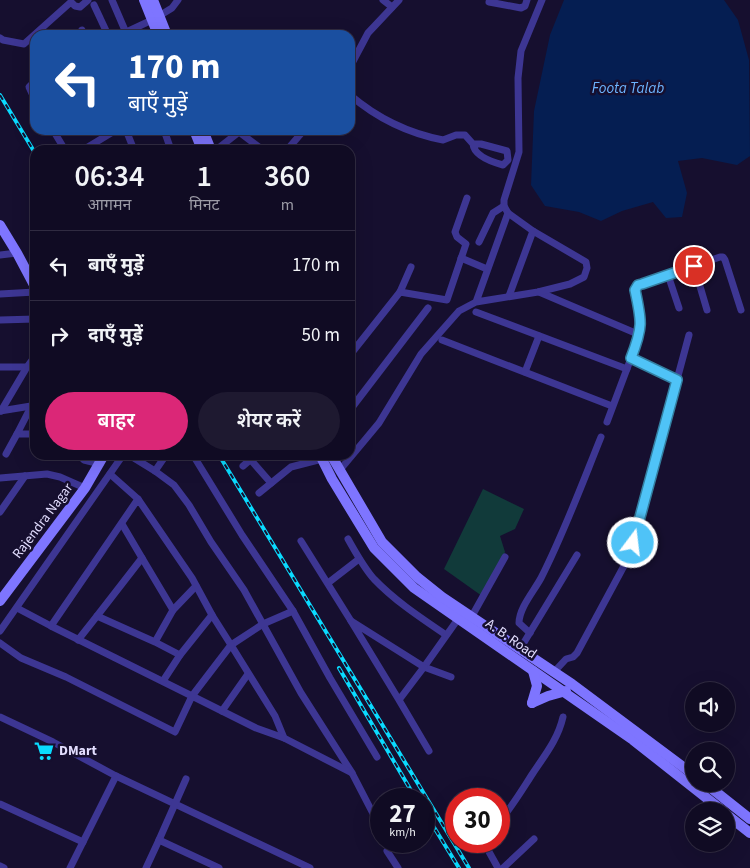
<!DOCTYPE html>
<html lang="hi">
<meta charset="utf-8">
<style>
:root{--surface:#100b23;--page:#1e1930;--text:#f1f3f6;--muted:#9c9ba6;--line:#302b41;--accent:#db2777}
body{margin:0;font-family:"Source Sans 3","Noto Sans Devanagari",sans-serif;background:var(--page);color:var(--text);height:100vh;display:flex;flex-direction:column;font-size:19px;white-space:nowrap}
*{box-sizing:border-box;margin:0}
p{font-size:16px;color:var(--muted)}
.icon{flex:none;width:28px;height:28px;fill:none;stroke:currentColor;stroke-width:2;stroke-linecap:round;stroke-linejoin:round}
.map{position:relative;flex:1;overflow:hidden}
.side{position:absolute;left:30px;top:145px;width:325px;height:315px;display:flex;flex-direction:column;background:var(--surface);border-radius:15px;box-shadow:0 5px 20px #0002,0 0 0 1px var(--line)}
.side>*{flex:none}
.hud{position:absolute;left:30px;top:30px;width:325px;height:105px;border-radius:15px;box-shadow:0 5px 20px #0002,0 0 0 1px var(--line);background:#1a4fa0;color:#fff;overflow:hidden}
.fabs{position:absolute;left:685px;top:682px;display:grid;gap:10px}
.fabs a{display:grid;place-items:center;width:50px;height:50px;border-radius:50%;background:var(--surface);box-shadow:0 5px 20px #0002,0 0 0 1px var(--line);font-size:25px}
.speed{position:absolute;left:370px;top:788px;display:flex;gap:10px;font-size:25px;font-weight:700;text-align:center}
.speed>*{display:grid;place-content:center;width:65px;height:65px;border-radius:50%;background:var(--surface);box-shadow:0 5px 20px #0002,0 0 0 1px var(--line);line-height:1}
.speed small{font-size:12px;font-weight:400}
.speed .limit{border:8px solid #d22;background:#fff;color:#111}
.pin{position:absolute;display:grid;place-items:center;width:42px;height:42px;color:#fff;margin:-21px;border:2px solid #fff;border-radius:50%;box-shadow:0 1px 5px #0007}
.me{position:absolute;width:55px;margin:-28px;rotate:15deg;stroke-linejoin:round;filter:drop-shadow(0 0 4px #0008)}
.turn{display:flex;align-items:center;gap:18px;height:105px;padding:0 15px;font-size:22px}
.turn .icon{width:65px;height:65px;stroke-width:2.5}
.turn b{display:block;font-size:35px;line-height:42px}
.eta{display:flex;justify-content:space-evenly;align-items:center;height:85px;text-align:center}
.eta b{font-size:30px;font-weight:600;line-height:35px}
.action{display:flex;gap:10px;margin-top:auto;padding:10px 15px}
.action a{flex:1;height:58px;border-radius:30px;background:var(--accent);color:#fff;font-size:20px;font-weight:600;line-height:58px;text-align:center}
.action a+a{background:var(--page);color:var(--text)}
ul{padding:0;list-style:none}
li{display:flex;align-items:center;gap:15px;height:70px;padding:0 15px;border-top:1px solid var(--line)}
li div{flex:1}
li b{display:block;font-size:19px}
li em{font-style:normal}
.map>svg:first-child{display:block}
.green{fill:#113a3a}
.water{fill:#051e52}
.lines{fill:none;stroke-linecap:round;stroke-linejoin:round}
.street{stroke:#3d3693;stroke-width:7}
.secondary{stroke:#7e75ff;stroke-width:10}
.rail-casing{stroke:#0adbff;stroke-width:4}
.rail{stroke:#160f2f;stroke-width:2;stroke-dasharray:5.5;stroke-linecap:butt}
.route-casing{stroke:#337fa1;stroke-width:12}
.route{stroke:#4fc3f7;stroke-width:9}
.labels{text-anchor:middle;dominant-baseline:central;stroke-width:5;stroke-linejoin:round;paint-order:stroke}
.street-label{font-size:14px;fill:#e3deff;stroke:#160f2f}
.poi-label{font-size:14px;font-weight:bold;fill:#e3deff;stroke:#160f2f;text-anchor:start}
.water-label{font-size:15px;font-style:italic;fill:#6cb4ff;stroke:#160f2f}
</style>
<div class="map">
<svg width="750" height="868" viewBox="0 0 750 868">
<rect width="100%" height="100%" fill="#160f2f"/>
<path class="green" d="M483,489L524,509L515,529L500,536L505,552L482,596L444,569Z"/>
<path class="water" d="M564,0H724L738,20L749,60L750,156L737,165L702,158L678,161L687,193L682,217L666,218L653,202L622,211L601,221L579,212L545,206L531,185L534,111L550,35Z"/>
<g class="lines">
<g class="street">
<path d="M112,0L127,35"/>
<path d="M383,0L392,7"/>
<path d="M489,2L521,8L525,6L527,0"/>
<path d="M94,5L108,35"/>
<path d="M159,16L172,8L178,0"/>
<path d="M82,30L84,35"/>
<path d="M120,35L152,20"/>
<path d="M0,38L3,40L24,44L71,2L75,6L80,7L88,0"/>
<path d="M350,67L368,33L399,0"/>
<path d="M35,81L29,87L35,100"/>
<path d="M350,95C378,119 407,133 443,140L456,135H465L473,144H481L507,151L508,160L503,165C492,162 474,156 473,144"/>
<path d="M53,130L65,150"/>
<path d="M126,130L134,150"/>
<path d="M164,130L171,150"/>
<path d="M83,150L116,130"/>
<path d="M216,150L239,132L263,150"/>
<path d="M287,150L304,130"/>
<path d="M508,213L504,206V200L519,152L518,78L521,51L542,0"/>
<path d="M479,242L493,213L504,206"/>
<path d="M0,255L17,253"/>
<path d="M461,258L487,269"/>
<path d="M694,266L707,310"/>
<path d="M668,275L679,308"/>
<path d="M400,292L411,267"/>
<path d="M539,292L640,335L631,358L677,380"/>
<path d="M0,294L35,292"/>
<path d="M509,296L533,231"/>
<path d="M476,312L627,369"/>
<path d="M0,320L35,319"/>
<path d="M640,335L642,322L635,290L639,285L720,257H723L725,260L741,310"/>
<path d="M442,340L612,406"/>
<path d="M350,355L400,292L447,300L466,244L457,237L455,232L467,198"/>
<path d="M0,367H27L35,356"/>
<path d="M525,372L539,336"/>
<path d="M35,399L17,434H35"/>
<path d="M350,410L428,308"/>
<path d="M0,411L31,406L35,410"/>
<path d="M1,411L27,367"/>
<path d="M607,422L631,358"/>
<path d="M6,454L17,434"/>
<path d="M79,455L84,460L100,464"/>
<path d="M129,455L155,471L174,485L189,505L211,542L244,590L301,693L352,773L381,829"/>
<path d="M193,455L242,535L293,611L263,624L231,645L275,716L284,738L352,773"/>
<path d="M250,459L271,483"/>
<path d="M243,466L256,455"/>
<path d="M155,471L166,455"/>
<path d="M339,471L379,423L421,354L459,311L476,302L538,292L570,284L584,277L587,268L586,262L533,231L508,213L476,302"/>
<path d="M110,474L138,499"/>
<path d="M0,478L47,474L60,477L85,488"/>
<path d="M259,493L291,467L322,459"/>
<path d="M0,512L25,476"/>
<path d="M122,524L142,558"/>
<path d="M348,539C356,553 364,568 374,579C395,601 421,618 446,635"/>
<path d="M301,541L351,621"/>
<path d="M328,583L359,559"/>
<path d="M17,608L51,626"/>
<path d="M173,610L196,586"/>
<path d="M293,611L330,678L377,757"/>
<path d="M472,616L505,557"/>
<path d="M0,631L123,455"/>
<path d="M530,633L519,623C519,608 534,591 541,578C564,533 582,484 601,437"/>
<path d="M78,640L97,616"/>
<path d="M155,642L97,616L142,558L173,610L155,642L180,655L212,615"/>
<path d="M0,643L21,658L66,677L175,732L192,696L51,626L138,499L192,578L212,615L231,645L192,696L222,711"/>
<path d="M520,649L577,555"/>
<path d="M554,672L566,659L573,657L577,653L625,564L633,543L689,335"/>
<path d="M248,674L222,711L256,728L284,738"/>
<path d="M451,677L424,667L458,619"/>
<path d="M163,681L180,655"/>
<path d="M399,700L351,621L424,667L399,700L429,751"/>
<path d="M0,717L53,742L116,776L310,868"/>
<path d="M0,804L83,842"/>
<path d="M499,822C512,807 522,790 533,773C545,755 558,739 563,717"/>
<path d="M159,840L186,779"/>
<path d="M483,841L498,868"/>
<path d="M387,851L398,868"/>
<path d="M0,866L4,868"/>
<path d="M70,868L116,776"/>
<path d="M146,868L159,840L219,868"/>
<path d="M503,868L534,839"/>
</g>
<g class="secondary">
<path d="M144,0L158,35"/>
<path d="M153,0L167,35"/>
<path d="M194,130L202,150"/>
<path d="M203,130L211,150"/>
<path d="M0,225L17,253L35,287"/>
<path d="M320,455L332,479L374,548L414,588L633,740L723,811"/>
<path d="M331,455L382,542L417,577L442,597L572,684L694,775"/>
<path d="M0,601L85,488L104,455"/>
<path d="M532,703L548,696L566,691"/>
<path d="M532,703L537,686L533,671"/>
<path d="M706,784L750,819"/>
<path d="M726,814L750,833"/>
</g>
<defs>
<g id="rail">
<path d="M0,95L35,153"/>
<path d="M219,455L469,868"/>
<path d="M339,668L416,799"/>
<path d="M424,811L459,868"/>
</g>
</defs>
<use href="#rail" class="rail-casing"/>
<use href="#rail" class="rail"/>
</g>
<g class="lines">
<defs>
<path id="route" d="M633,543L677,380L631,358C643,327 642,322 635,290L638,285L642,284L694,266"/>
</defs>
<use href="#route" class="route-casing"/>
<use href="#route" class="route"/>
</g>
<defs>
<symbol id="supermarket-bare" viewBox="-9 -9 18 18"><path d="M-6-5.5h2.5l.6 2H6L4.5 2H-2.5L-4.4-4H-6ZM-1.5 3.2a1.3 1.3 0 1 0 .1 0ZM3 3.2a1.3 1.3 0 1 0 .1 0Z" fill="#0adbff" stroke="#160f2f" stroke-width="2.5" paint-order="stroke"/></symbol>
</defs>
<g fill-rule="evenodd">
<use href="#supermarket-bare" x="30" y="737" width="28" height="28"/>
</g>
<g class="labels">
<g class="street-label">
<text transform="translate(43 521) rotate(-53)">Rajendra Nagar</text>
<text transform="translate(511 639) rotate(35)">A. B. Road</text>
</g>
<g class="poi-label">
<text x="59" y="751">DMart</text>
</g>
<g class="water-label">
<text x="628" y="88">Foota Talab</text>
</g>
</g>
</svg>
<div class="fabs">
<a><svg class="icon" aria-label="sound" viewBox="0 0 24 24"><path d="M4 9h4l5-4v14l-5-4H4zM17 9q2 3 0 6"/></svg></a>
<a><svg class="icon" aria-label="search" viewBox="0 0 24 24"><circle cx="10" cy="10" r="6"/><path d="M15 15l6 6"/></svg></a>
<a><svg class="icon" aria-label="layers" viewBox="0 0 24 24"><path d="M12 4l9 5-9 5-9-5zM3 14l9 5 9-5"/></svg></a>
</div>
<div class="speed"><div>27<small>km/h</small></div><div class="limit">30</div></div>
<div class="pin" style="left:694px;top:266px;background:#d93025"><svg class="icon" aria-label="arrive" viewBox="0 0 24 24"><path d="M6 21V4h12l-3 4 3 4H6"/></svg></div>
<svg class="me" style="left:633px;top:543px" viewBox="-20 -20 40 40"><circle r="17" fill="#4fc3f7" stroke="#fff" stroke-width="3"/><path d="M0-11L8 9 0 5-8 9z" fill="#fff"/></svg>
<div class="hud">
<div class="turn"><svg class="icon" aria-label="left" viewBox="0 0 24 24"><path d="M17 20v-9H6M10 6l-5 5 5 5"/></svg><div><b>170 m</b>बाएँ मुड़ें</div></div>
</div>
<section class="side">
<div class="eta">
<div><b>06:34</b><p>आगमन</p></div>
<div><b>1</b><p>मिनट</p></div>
<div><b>360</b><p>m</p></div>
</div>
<ul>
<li><svg class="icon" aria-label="left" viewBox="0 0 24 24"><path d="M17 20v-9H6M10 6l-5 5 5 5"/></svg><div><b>बाएँ मुड़ें</b></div><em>170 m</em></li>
<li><svg class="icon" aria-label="right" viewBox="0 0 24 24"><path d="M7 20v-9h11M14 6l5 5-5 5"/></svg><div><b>दाएँ मुड़ें</b></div><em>50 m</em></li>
</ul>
<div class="action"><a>बाहर</a><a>शेयर करें</a></div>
</section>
</div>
